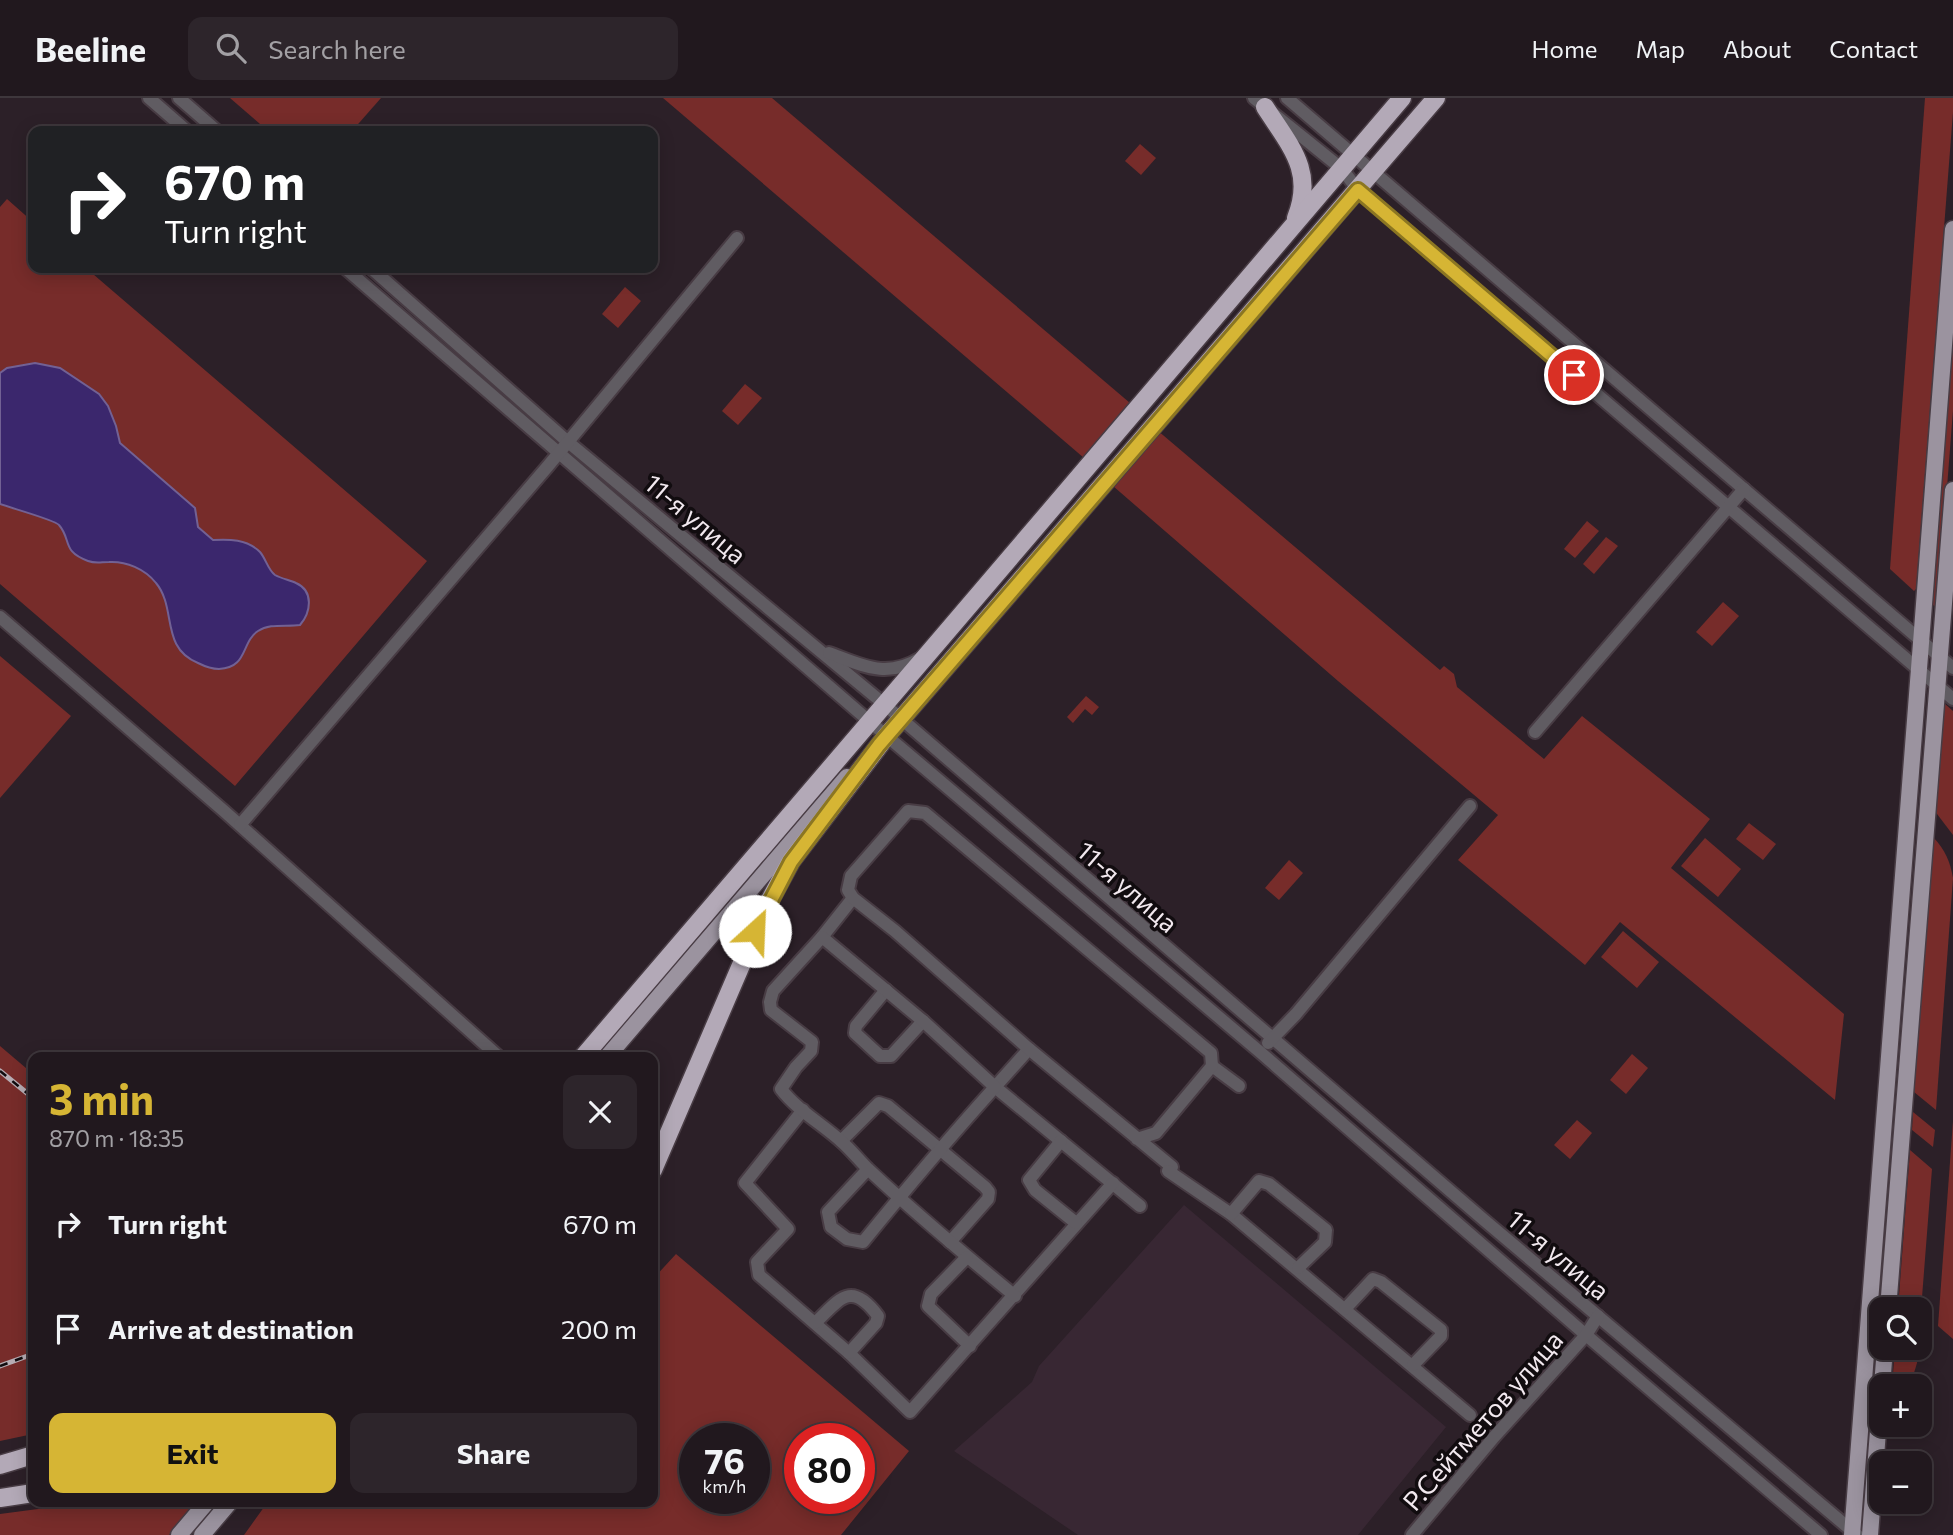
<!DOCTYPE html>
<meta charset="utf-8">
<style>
:root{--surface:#21181e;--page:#2d252b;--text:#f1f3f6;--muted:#a2a0a4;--line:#3e373c;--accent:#d6b534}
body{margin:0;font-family:Commissioner,sans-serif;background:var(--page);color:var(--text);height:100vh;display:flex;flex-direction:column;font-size:26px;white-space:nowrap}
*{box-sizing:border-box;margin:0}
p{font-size:23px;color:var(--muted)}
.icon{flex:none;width:38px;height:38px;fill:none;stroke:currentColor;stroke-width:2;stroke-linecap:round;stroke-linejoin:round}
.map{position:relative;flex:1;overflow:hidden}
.sheet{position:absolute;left:28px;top:954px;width:630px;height:455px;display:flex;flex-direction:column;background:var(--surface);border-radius:14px;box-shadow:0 4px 18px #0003,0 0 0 2px var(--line)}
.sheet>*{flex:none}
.guide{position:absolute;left:28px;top:28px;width:630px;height:147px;border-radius:14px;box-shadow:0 4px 18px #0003,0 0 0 2px var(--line);background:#202124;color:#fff;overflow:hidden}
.tools{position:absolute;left:1869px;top:1199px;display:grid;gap:14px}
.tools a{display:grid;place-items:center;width:63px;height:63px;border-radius:14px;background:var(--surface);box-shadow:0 4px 18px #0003,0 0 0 2px var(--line);font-size:35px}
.speed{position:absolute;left:679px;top:1325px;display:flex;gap:14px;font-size:35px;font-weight:700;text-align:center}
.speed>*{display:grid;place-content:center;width:91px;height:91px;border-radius:50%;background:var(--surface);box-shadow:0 4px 18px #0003,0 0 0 2px var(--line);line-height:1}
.speed small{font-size:18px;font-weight:400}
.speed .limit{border:10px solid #d22;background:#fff;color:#111}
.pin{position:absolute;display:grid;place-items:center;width:60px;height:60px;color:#fff;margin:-30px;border:4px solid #fff;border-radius:50%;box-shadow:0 2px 7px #0007}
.me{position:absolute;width:77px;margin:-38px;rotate:25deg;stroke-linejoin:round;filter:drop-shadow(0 0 5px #0008)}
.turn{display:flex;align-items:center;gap:24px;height:147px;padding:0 21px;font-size:32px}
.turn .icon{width:91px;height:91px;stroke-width:2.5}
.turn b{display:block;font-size:49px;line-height:60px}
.round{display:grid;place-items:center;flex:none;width:74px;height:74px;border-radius:14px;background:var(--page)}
.summary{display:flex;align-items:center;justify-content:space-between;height:119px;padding:0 21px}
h1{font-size:42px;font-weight:700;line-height:52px;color:var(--accent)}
.button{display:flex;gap:14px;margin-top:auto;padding:14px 21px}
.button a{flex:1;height:80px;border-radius:14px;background:var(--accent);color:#111;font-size:28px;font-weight:700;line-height:80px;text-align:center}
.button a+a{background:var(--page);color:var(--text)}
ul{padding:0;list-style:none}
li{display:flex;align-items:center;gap:21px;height:105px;padding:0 21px}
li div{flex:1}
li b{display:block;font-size:26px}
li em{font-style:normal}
header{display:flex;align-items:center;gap:42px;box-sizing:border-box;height:98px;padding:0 35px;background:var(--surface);border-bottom:2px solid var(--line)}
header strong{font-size:33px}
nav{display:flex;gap:38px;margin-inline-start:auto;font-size:24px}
.search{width:490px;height:63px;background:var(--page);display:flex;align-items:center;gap:18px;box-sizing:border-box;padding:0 24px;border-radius:14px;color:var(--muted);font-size:26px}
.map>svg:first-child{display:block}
.built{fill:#382733}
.green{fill:#772c2a;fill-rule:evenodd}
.water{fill:#3b276d;stroke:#726194;stroke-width:2}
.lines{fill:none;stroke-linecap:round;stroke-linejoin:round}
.minor-casing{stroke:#483c44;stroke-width:16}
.major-casing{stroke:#483c44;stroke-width:19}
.highway-casing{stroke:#483c44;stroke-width:21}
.minor{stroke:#605c62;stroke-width:12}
.major{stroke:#9b939f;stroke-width:16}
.highway{stroke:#b3a9b7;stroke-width:18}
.rail-casing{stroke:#b7adb4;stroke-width:5}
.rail{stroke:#110c0f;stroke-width:2.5;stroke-dasharray:8;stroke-linecap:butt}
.route-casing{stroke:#8b7622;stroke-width:18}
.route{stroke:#d6b534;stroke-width:12}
.labels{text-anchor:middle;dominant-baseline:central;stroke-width:7;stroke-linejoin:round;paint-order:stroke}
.street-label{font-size:26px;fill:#f2e9ef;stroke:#110c0f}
</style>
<header>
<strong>Beeline</strong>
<div class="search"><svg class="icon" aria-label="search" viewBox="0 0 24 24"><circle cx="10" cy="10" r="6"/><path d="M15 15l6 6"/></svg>Search here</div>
<nav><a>Home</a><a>Map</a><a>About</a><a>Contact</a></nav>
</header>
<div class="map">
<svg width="1953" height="1437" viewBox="0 0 1953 1437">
<rect width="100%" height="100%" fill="#2c2028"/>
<path class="built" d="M1184,1107L1446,1329L1358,1437H1078L954,1353L1032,1284L1039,1268Z"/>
<g class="green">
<path d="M230,0H381L352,33H268Z"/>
<path d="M663,0H772L1130,305L1084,360Z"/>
<path d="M1925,0H1953V14L1916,491L1914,493L1890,471Z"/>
<path d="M1140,46L1156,60L1141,77L1125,63Z"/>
<path d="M7,101L33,124V170H86L427,463L235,688L0,486V109Z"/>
<path d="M625,189L641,203L618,230L602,216Z"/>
<path d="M1953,233V312L1938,506L1934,508L1932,505Z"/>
<path d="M745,286L762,300L738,327L722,313Z"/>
<path d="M1157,332L1440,572L1444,568L1454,576L1457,589L1544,661L1582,618L1710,721L1671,770L1844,916L1835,1002L1620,824L1585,867L1458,762L1498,717L1338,583L1113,388Z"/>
<path d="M1587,423L1599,433L1575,460L1564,451Z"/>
<path d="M1606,439L1618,448L1594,476L1583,466Z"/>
<path d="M1723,504L1739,518L1712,548L1696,534Z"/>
<path d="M0,558L71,618L0,700Z"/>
<path d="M1086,598L1099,609L1092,617L1085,611L1073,625L1067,619Z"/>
<path d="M1945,606L1953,613V737L1934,712Z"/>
<path d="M1749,725L1776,746L1763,762L1736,741Z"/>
<path d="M1705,740L1741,771L1718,799L1681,768Z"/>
<path d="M1934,740C1945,752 1950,763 1953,780L1936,1012L1914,994Z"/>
<path d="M1289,762L1303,775L1279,802L1265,790Z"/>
<path d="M1623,833L1659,864L1637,890L1601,859Z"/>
<path d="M0,948L33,976V1336L0,1343Z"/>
<path d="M1632,956L1648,970L1626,996L1610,982Z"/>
<path d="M1913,1014L1935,1032L1933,1049L1912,1032Z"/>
<path d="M1577,1022L1592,1035L1570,1061L1554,1047Z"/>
<path d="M1953,1023V1241L1938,1228Z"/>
<path d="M1910,1052L1932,1071L1920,1225V1211H1898Z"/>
<path d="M676,1156L909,1353L841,1437H244L267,1405L271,1404H653V1181ZM695,1340H754V1400H695ZM800,1340H859V1400H800Z"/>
<path d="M1895,1250H1918L1917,1265L1910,1288H1892Z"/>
<path d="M91,1404H198L169,1437H0V1416Z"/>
</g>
<path class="water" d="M35,265L60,270L99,296L108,308L116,328L120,345L195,410L198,429L213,442C229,441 247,441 260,454C266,461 268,472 275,477C282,481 290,482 296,485C314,493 311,514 300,527C286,529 270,525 258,533C241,544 248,570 219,571C212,571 204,568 198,565C160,550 177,510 156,485C145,471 126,463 109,464C101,464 96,466 88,463C61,453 72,442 59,427C55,422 11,410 0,406V275L7,270Z"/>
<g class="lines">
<defs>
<g id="minor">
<path d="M149,0L187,33"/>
<path d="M179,0L217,33"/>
<path d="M1254,0L1342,71L1358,92L1953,601"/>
<path d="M1287,0L1953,570"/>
<path d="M345,170L869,623L1260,954L1586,1237L1821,1437"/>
<path d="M371,170L568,344L884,606L1484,1122L1857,1437"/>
<path d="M0,519L224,713L499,959"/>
<path d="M829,555C864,568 886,581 921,560"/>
<path d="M1535,634L1744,391"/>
<path d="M240,727L548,368L737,140"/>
<path d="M822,839L853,800"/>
<path d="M886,892L856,928L855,935L880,958H891L923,923"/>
<path d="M1268,945L1296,916L1470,708"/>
<path d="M1029,951L995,989L1140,1108"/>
<path d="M1212,968L1239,988"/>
<path d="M803,1012L745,1085L788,1131L757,1164L759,1177L849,1255L910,1314L1113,1085"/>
<path d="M1137,1041L1156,1035L1212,968L1211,955L925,715L908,713L851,778L848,792L853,800L895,833L1029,951L1172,1069"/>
<path d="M841,1043L879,1005L888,1008L985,1089L989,1094L988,1101L950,1144"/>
<path d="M1061,1043L1029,1082L1035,1092L1076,1125"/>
<path d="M868,1071L828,1114L831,1129L847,1141L863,1144C906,1091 950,1039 995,989L923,923L822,839L773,893L770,904L771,912L812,944L811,953L796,969L781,991C797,1012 822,1026 842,1044C851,1052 859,1062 868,1071C915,1115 965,1157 1015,1198"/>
<path d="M1168,1073L1231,1116L1470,1317"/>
<path d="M1231,1116L1259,1083L1269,1086L1326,1132L1325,1144L1298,1170"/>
<path d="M967,1159L931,1196L928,1208L970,1248"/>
<path d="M1345,1211L1373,1181L1381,1184L1441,1232V1238L1413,1267"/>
<path d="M815,1225C840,1201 851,1182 878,1218L876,1225L849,1255"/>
<path d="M1412,1437L1494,1339L1586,1237L1598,1218"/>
</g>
<g id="major">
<path d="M607,959L847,679"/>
<path d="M1888,1211L1953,392"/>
<path d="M1882,1288L1885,1250"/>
<path d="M179,1437L207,1404"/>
<path d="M202,1437L230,1404"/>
<path d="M1852,1437L1953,131"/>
<path d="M1870,1437L1881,1294"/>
</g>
<g id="highway">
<path d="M1265,9C1290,48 1315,73 1296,120"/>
<path d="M583,959C857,640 1129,320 1402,0"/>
<path d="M653,1072L766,809L791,763L888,636L1436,0"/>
<path d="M0,1367L33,1357"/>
<path d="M0,1400L33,1395"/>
</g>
</defs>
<use href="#minor" class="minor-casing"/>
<use href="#major" class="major-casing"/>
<use href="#highway" class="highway-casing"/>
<use href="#minor" class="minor"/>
<use href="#major" class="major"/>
<use href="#highway" class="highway"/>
<defs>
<g id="rail">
<path d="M0,973L33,1000"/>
<path d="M0,1268L33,1256"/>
</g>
</defs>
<use href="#rail" class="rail-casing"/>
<use href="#rail" class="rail"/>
</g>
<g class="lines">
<defs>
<path id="route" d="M755,833L791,764L879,647L1358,92L1574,277"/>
</defs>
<use href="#route" class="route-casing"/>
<use href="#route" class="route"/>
</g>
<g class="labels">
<g class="street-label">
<text transform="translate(696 420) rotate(40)">11-я улица</text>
<text transform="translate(1128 788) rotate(41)">11-я улица</text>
<text transform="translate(1559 1156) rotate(40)">11-я улица</text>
<text transform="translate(1482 1322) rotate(-49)">Р.Сейтметов улица</text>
</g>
</g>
</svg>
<div class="tools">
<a><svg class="icon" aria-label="search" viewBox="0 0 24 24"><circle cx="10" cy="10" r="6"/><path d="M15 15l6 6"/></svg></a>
<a>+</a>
<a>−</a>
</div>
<div class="speed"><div>76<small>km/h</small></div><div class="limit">80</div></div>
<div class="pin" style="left:1574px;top:277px;background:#d93025"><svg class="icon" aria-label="arrive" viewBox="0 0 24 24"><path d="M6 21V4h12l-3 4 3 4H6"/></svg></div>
<svg class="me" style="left:755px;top:833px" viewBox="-20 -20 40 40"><circle r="19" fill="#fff"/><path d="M0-13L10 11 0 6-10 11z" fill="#d6b534"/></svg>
<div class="guide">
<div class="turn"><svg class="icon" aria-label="right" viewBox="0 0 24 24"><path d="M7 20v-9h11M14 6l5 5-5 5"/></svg><div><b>670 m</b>Turn right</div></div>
</div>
<section class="sheet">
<div class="summary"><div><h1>3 min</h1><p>870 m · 18:35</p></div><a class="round"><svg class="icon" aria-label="close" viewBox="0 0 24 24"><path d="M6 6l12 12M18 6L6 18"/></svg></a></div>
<ul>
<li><svg class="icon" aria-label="right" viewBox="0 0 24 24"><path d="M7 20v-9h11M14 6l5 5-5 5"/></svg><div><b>Turn right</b></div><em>670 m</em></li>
<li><svg class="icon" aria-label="arrive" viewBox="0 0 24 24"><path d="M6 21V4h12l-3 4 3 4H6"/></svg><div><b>Arrive at destination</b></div><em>200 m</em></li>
</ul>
<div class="button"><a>Exit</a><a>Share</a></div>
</section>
</div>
